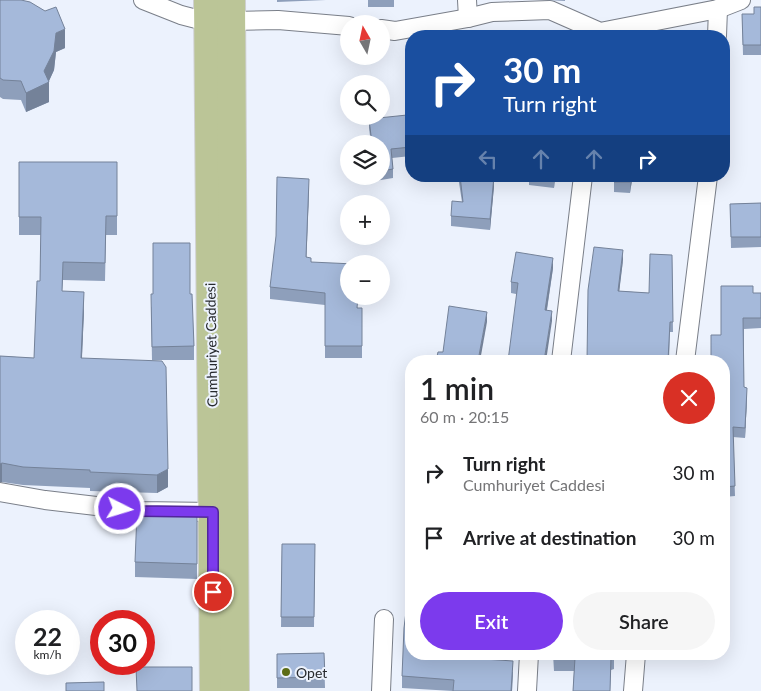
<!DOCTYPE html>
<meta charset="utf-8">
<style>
:root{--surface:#fff;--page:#f6f6f6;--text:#202124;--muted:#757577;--accent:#7c3aed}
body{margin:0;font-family:Lato,sans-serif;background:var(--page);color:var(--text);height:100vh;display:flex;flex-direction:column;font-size:19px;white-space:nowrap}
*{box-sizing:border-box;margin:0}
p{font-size:16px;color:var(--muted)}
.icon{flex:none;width:28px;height:28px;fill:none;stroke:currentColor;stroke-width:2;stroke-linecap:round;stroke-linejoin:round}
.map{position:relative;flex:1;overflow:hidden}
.side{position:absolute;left:405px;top:355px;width:325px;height:305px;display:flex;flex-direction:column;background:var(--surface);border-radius:20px;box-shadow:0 5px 20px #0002}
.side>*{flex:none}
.hud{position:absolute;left:405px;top:30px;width:325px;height:152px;border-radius:20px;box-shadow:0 5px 20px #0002;background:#1a4fa0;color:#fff;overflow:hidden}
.needle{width:32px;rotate:351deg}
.controls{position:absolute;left:340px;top:15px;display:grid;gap:10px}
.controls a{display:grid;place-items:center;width:50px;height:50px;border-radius:50%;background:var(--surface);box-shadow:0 5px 20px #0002;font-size:25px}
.speed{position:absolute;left:15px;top:610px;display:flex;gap:10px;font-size:25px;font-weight:700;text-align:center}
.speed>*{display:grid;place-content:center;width:65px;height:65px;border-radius:50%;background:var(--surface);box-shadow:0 5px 20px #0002;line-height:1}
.speed small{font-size:12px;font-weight:400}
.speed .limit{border:8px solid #d22;background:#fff;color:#111}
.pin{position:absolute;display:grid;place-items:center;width:42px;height:42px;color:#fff;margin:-21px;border:2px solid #fff;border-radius:50%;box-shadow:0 1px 5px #0007}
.me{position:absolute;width:55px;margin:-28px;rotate:95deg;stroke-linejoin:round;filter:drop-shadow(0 0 4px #0008)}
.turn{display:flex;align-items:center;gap:18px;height:105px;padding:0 15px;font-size:22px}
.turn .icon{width:65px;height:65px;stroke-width:2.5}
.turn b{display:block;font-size:35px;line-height:42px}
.lanes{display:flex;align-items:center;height:48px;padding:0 15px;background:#0003;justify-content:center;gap:25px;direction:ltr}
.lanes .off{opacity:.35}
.round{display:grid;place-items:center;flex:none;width:52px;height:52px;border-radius:26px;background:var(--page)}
.headline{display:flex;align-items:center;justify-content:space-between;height:85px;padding:0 15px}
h1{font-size:30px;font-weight:600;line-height:38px}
.primary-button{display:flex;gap:10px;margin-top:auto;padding:10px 15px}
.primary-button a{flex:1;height:58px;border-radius:30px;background:var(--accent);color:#fff;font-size:20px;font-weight:600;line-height:58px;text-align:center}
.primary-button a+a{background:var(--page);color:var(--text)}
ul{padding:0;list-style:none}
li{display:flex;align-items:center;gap:15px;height:65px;padding:0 15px}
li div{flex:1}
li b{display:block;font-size:19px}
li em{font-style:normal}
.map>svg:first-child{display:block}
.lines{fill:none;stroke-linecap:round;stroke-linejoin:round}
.street-casing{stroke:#7a7f89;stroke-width:20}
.primary-casing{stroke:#cfd0d1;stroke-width:30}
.street{stroke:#fff;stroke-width:18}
.primary{stroke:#bbc597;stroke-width:28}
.wall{fill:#8e9fbb}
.shaded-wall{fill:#748299}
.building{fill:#a5b9da;stroke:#748299}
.route-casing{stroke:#51269a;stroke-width:12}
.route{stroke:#7c3aed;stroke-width:9}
.poi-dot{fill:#5d6c16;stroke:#ecf2fd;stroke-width:2}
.labels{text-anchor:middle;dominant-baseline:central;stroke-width:4;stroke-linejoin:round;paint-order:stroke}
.street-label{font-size:14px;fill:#26292d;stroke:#ecf2fd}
.poi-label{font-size:14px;fill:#26292d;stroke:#ecf2fd;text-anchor:start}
</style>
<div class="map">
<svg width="761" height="691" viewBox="0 0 761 691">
<rect width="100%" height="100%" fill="#ecf2fd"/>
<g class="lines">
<defs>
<g id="street">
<path d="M143,0L181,15L208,22"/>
<path d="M467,0L468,18"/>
<path d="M231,21L278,20L349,26"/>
<path d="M381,29L395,31L468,18L492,12L550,10L600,32L718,9L741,0"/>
<path d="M717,36L718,9"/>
<path d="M561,361L583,176"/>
<path d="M685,361L708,176"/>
<path d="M0,492L45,500L139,511L213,512"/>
<path d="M381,691L384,619"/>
<path d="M527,691L529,654"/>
<path d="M633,691L636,654"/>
</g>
<g id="primary">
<path d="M208,0L214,691"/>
<path d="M231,0L235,691"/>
</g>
</defs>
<use href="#street" class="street-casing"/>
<use href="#primary" class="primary-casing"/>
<use href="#street" class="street"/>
<use href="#primary" class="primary"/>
</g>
<g class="wall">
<path d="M0,0L65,48L56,52L54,70L49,81V102L26,112L21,100L3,99L0,97Z"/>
<path d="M277,0H326L277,2Z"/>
<rect x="368" y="0" width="26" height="7"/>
<path d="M547,0H565V1Z"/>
<path d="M761,7V55H743L742,14H754Z"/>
<path d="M369,119L411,147V156L392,158L393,169V178L375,181V176H381V144H371L369,128Z"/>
<path d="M19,162H117V235H106L105,281L63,280L62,291L84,310L82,358L168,487L157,493L90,491V488L23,485L2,482H0V356L34,358L40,281L41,235H19Z"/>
<path d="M458,176H494V186L490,230L451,226V216L462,202Z"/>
<path d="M529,176H555L554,188L529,185Z"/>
<path d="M614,176H647V181L632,180L630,193L614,192Z"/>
<path d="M309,190L306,257L358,308H362V358H325V305L270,299V287Z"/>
<path d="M761,203V247L731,248L730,204Z"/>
<path d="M672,255L673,332H670L669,361H587L623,260L619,291L649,293Z"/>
<path d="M553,268L547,310L552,321L516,294L511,293V282Z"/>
<path d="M753,293H761V328L744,329V387L747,398L745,438L733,437L735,496L724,497V361L721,335Z"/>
<path d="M190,294L194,346V360H152L151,307Z"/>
<path d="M197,513V579L135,577V562Z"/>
<path d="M282,544H315L314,627H281Z"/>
<path d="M411,553L441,656L513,672L512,691H453L402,688V676L410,582H408V571Z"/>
<path d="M324,653L325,688H277V654Z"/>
<path d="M553,654H614V669L611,670L610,691H573L574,671H554Z"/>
<path d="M665,654H700V658L665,657Z"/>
</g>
<g class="shaded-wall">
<path d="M65,29V48L56,52L54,70L48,83L49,82V102L26,112V93L44,71L56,33Z"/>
<path d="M494,176V186L490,230V219Z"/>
<path d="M554,176H555L554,188Z"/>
<path d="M631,176H632V180L630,193Z"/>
<path d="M309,179V190L306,269V257Z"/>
<path d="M623,250V260L618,302V291Z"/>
<path d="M553,258V268L545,321V310Z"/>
<path d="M84,292V310L81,377V358Z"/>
<path d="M552,311V321L546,361H544Z"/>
<path d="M487,312V322L480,361H478Z"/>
<path d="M747,388V398L745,438V428Z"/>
<path d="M2,463V482H0V464Z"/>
<path d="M168,469V487L157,493V475Z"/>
<path d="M513,661L512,691H511Z"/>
</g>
<g class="building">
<path d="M0,0H21L30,2L45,11L56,7L65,29L56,33L54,51L44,71L49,82L26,93L21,81L3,80L0,78Z"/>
<path d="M754,7H761V45H743L742,14H754Z"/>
<path d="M407,115L411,147L391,149L393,169L381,171V144H372L369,119Z"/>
<path d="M19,162H117V216H106L105,263L63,262L62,291L84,292L81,358L162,361L166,367L168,469L157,475L90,472V470L23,467L2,463L0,464V356L34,358L37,281H40L41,217H19Z"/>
<path d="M460,176H494L490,219L451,216L452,201L463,202Z"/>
<path d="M540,176H554V178Z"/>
<path d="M614,176H631L630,182H614Z"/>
<path d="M277,177L309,179L306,257L311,258V262L354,264H349V296H358L357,308H362V346H325V293L270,287L276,236Z"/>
<path d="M761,203V237H731L730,204Z"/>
<path d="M153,243H190V294H192L194,346L152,347L151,294H153Z"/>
<path d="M594,247L623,250L618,291L649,293L650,254L672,255L673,322H670L668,361H587L588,290Z"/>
<path d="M516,252L553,258L545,310L552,311L544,361H508L518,283L511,282Z"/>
<path d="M721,286H753V293H761V318H743L744,387L747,388L745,428L733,427L735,486L724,487V361H711V335H721Z"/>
<path d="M449,306L487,312L478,361H436L438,352H443Z"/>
<path d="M137,512L197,513V564L135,562Z"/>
<path d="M282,544H315L314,617H281Z"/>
<path d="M411,553V654H440V656L513,661L511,691H453L454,680L402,676L404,628L411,571H408Z"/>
<path d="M324,653L325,677L277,678V654Z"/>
<path d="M553,654H614V657H611L610,691H573L575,658L554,659Z"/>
<path d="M136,667H192V691H137Z"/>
<path d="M104,682V691H66V683Z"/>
</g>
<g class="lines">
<defs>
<path id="route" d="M120,509L139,511L213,512V592"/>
</defs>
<use href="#route" class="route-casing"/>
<use href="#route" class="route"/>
</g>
<circle class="poi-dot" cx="286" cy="672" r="5"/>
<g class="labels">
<g class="street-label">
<text transform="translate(211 345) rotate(-91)">Cumhuriyet Caddesi</text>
</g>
<g class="poi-label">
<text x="296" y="672">Opet</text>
</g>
</g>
</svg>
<div class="controls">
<a><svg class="needle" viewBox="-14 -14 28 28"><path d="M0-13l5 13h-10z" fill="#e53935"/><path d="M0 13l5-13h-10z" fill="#757577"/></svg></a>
<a><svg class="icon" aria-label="search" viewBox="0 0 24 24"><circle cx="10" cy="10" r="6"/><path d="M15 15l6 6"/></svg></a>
<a><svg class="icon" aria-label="layers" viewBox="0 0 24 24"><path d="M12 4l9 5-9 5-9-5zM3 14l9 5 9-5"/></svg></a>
<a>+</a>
<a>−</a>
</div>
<div class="speed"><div>22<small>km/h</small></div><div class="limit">30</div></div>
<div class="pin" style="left:213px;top:592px;background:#d93025"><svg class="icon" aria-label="arrive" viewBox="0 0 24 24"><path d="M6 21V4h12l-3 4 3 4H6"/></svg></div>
<svg class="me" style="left:120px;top:509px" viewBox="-20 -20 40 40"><circle r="17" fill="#7c3aed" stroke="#fff" stroke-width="3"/><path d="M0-11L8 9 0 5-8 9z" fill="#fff"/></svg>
<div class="hud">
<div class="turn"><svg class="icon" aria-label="right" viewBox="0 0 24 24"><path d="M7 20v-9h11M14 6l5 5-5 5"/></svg><div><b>30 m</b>Turn right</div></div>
<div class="lanes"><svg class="icon off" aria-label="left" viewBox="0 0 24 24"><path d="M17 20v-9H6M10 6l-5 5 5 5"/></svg><svg class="icon off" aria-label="ahead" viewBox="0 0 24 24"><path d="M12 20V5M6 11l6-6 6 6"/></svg><svg class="icon off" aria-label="ahead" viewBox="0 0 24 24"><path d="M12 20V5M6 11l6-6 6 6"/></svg><svg class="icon" aria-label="right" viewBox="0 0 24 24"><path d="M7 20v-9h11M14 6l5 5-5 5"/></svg></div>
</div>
<section class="side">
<div class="headline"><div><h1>1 min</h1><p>60 m · 20:15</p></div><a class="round" style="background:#d93025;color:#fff"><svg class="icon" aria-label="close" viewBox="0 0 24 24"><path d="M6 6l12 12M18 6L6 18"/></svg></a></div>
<ul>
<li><svg class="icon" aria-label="right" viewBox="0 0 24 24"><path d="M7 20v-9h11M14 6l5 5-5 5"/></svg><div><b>Turn right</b><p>Cumhuriyet Caddesi</p></div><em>30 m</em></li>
<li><svg class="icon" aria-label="arrive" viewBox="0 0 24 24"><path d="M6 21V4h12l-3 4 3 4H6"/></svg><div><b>Arrive at destination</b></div><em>30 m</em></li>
</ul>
<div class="primary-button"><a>Exit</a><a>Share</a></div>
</section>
</div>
